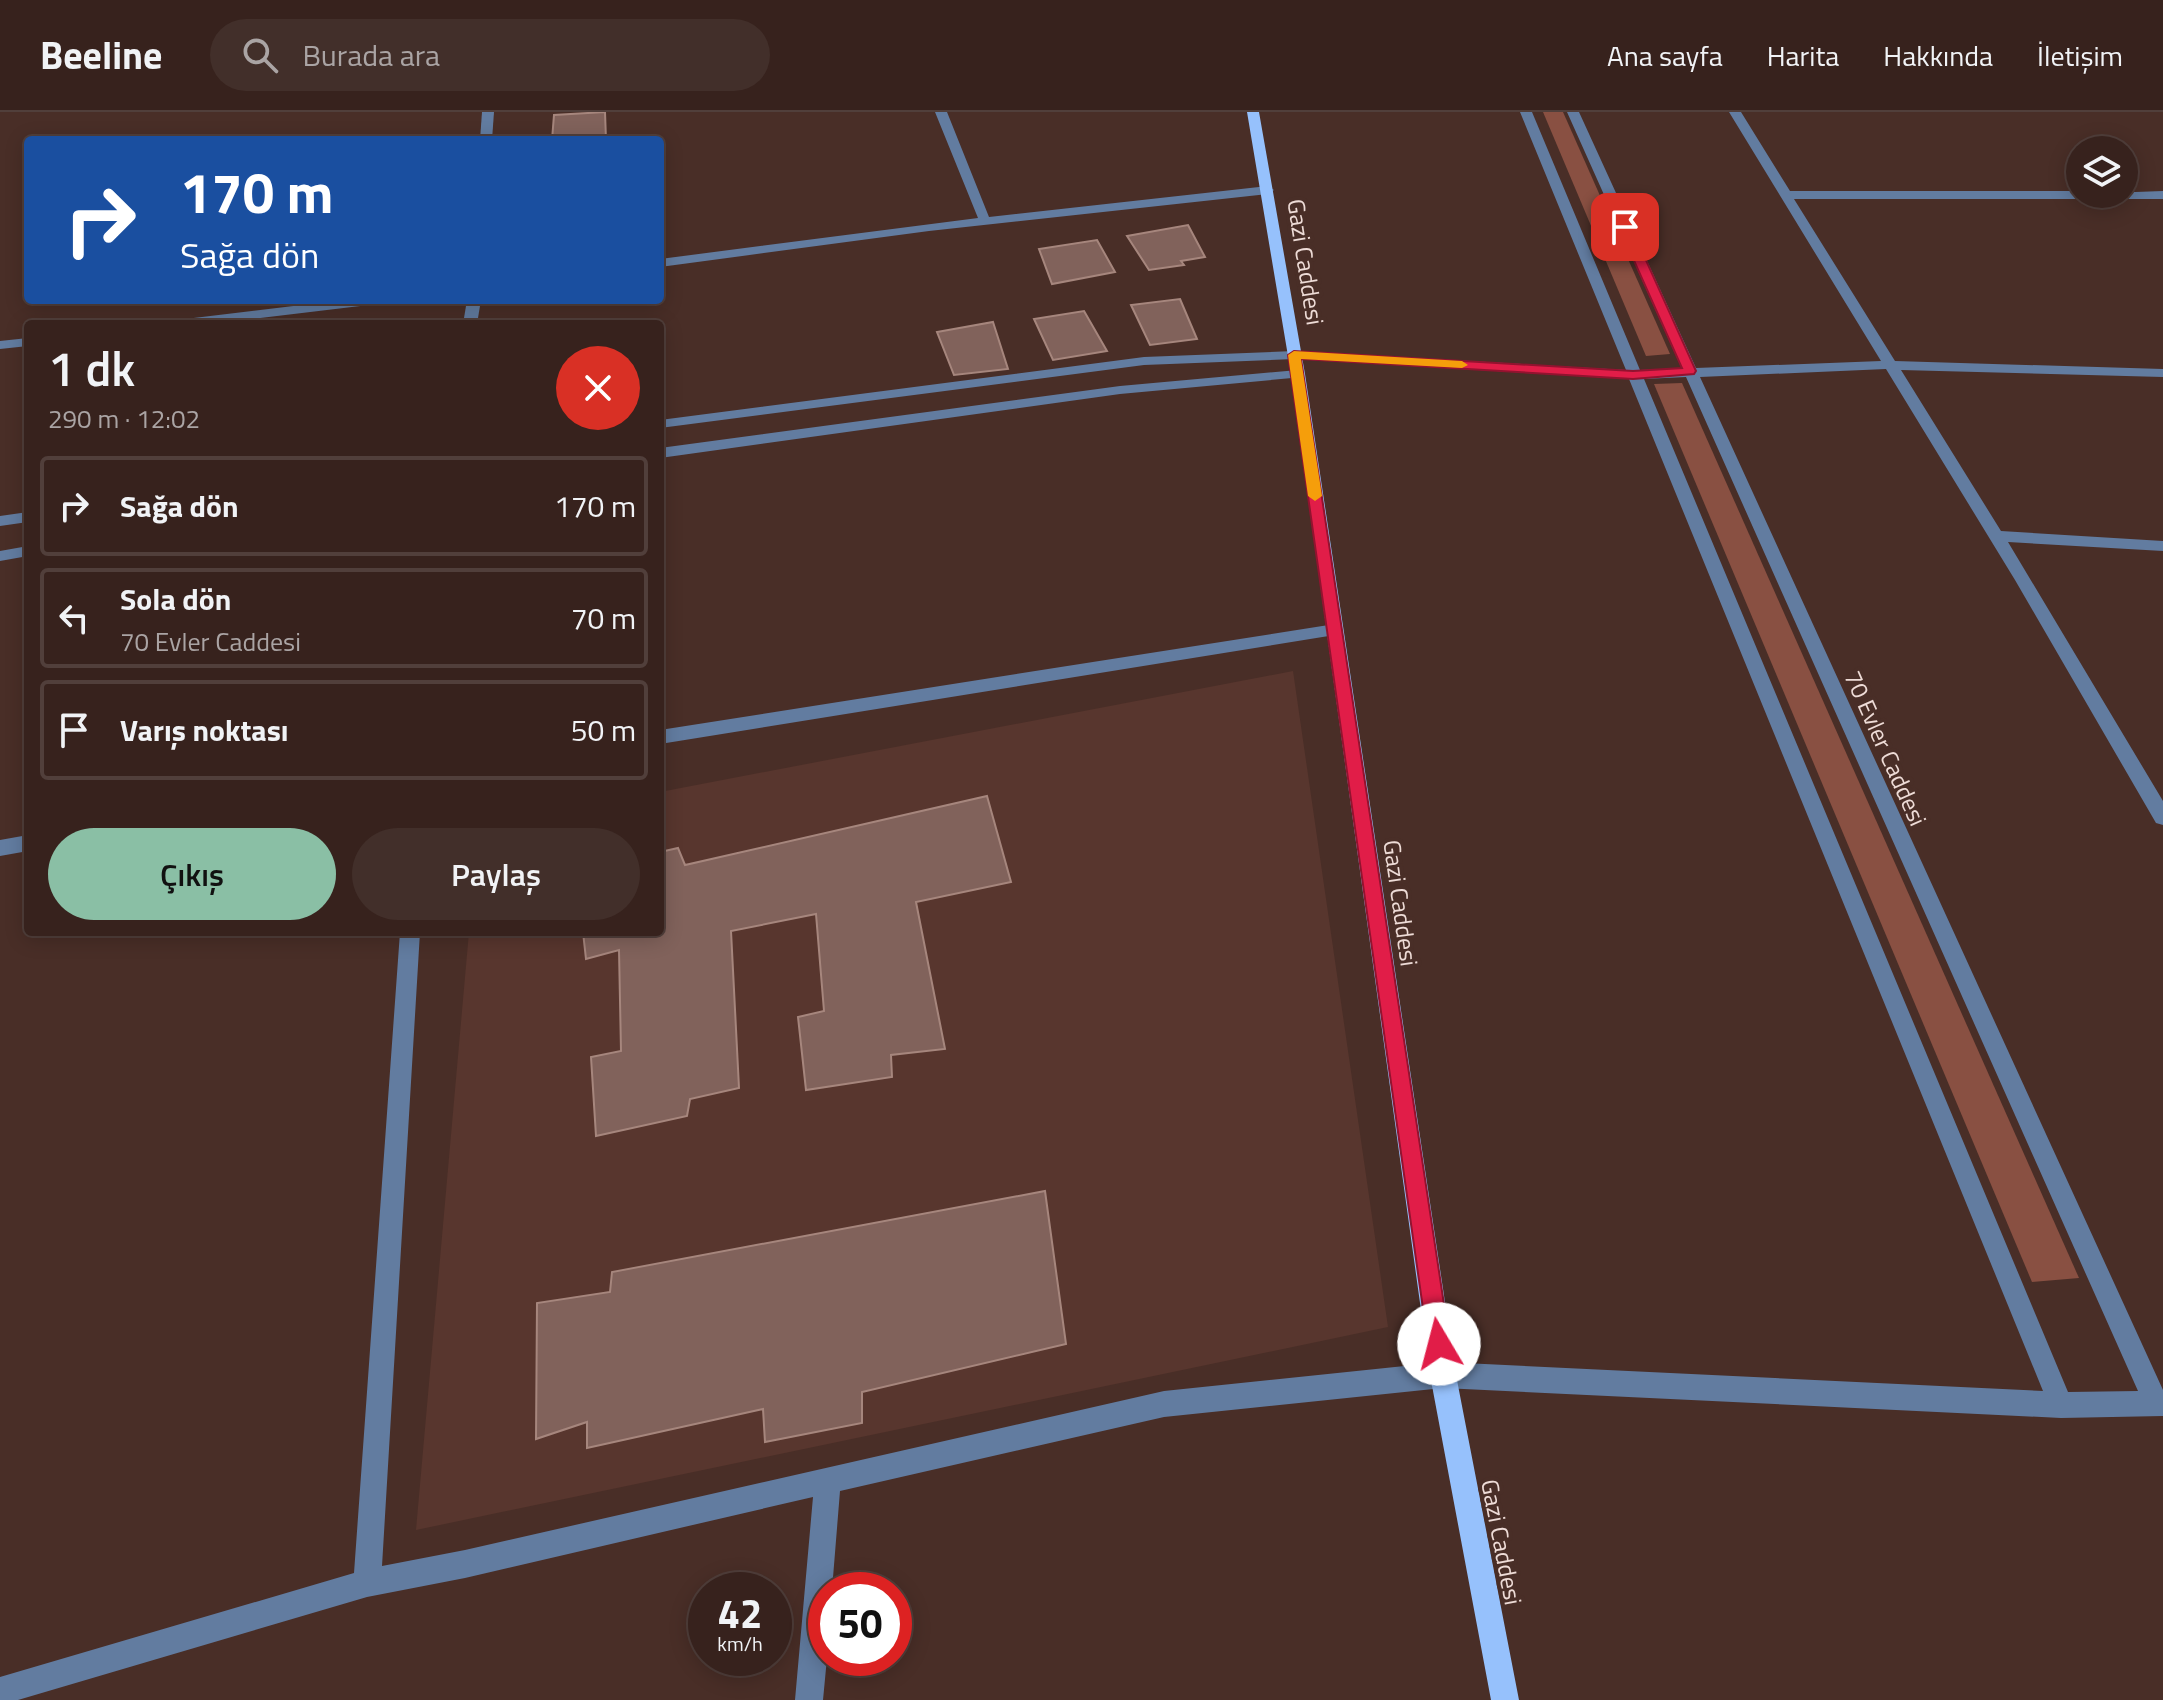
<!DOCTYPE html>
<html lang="tr">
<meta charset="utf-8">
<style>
:root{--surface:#37221d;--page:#422f2a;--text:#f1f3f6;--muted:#aaa4a4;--line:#513f3b;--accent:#8abfa5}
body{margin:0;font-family:"Titillium Web",sans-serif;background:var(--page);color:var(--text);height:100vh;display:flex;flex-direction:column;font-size:30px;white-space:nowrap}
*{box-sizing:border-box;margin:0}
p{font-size:26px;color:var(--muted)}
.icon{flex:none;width:44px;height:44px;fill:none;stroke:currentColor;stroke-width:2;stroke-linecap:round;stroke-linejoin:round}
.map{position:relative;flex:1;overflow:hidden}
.sheet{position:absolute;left:24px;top:208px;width:640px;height:616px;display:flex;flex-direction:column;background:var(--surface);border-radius:8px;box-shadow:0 4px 20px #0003,0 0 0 2px var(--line)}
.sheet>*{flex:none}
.guide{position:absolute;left:24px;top:24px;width:640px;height:168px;border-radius:8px;box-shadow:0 4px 20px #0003,0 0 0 2px var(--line);background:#1a4fa0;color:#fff;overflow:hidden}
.buttons{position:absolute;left:2066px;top:24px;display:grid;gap:16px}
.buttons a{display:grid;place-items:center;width:72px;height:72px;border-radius:50%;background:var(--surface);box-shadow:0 4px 20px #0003,0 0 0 2px var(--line);font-size:40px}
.speed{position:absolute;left:688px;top:1460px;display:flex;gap:16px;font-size:40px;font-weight:700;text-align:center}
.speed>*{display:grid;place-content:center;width:104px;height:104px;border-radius:50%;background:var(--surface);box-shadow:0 4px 20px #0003,0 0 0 2px var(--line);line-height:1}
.speed small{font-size:20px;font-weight:400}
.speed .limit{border:12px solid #d22;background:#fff;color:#111}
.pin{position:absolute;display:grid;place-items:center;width:68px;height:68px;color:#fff;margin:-34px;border-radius:16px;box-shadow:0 4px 12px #0006}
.me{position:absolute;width:88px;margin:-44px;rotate:352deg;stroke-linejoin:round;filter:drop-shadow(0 0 6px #0008)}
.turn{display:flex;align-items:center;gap:28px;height:168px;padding:0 24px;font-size:36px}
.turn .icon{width:104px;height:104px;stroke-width:2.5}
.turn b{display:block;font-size:56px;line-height:68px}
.round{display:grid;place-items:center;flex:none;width:84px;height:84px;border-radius:42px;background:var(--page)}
.summary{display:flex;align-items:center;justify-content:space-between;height:136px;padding:0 24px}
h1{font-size:48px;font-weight:600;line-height:60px}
.primary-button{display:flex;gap:16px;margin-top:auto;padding:16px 24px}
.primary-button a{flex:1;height:92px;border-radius:48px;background:var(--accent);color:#111;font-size:32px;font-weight:600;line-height:92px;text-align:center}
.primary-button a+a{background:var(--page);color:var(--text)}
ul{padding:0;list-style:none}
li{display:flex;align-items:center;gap:24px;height:100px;margin:0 16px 12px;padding:0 8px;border:4px solid var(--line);border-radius:8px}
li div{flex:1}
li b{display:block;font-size:30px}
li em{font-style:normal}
header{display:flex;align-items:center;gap:48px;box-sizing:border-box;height:112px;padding:0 40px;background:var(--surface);border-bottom:2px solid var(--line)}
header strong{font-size:38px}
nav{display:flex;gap:44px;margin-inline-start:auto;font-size:28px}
.search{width:560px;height:72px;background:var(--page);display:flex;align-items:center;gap:20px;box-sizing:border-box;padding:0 28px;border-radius:44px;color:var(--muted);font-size:30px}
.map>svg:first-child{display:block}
.built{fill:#58362e}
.forest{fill:#895042}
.building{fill:#81625b;stroke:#a6867d;stroke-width:2}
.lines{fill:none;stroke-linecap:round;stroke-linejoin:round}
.minor{fill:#627ca0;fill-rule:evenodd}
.major{fill:#96c1fc;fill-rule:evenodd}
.route{fill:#e11d48;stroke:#92132f;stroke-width:2}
.slow{fill:#f59e0b}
.labels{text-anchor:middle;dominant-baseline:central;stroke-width:8;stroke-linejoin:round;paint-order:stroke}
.street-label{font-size:24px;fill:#eedcd7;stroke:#492e27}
</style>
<header>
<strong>Beeline</strong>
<div class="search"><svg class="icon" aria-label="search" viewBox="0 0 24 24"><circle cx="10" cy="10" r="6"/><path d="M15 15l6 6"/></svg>Burada ara</div>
<nav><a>Ana sayfa</a><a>Harita</a><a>Hakkında</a><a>İletişim</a></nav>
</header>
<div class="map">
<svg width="2163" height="1588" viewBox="0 0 2163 1588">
<rect width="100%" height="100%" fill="#492e27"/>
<path class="built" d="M1293,559L1388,1215L416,1418L469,820H660V680Z"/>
<g class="forest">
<path d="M1543,0H1563L1670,242L1646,244Z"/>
<path d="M1682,271L2079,1166L2032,1170L1654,272Z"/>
</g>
<g class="building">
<path d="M605,0L606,28H552L554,3Z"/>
<path d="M1188,113L1205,145L1181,149L1184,153L1149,158L1127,124Z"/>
<path d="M1097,128L1115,160L1052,172L1039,137Z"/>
<path d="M1180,187L1197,227L1150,233L1131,193Z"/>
<path d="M1084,199L1107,239L1053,248L1034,207Z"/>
<path d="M993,210L1008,257L954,263L937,220Z"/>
<path d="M987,684L1011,770L916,790L945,937L891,943L892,965L806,978L798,905L824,899L816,802L731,819L739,976L690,987L687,1004L596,1024L591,945L621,939L619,838L586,847L583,820H660V740L678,736L685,753Z"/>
<path d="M1045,1079L1066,1232L862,1280V1311L765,1330L763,1297L587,1336V1310L536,1327L537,1191L610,1180L612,1160Z"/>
</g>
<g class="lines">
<g class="minor">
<path d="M482,0H494L492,28H480Z"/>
<path d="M935,0H947L989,105L1268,74L1274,78L1268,82L929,119L660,155V147L978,106Z"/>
<path d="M1520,0H1532L1640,258L1682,257L1567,0H1579L1696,256L1881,249L1729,0H1741L1790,79H2080V82L2163,79V87H1794L1895,249L2163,257V265L1901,258L2001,419L2163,429V439L2008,430L2163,689V713L2156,711L2015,468L1886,257L1700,265L2163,1278V1304L2061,1306L1443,1276L1164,1305L840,1379L832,1478H826L827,1546L823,1588H795L813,1385L465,1466L367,1485L18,1588H0V1565L354,1461L400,820H420L382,1454L465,1438L1164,1279L1443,1250L2043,1279L1629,267L1294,247L1144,253L660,316V308L1144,245L1294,239L1626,258ZM1686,265L2138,1279L2068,1280L1644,267Z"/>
<path d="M343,188H384L377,192L211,212H170L177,208Z"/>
<path d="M467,188H481L477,212H463Z"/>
<path d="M28,226V234L0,237V229Z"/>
<path d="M1298,258L1305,262L1303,265L1120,282L660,346V336L1120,274Z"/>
<path d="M28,400V410L0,414V404Z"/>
<path d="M28,434V444L0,449V439Z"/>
<path d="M1335,512L1343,518L1341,522L660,632V618Z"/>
<path d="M28,723V739L0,744V728Z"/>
</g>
<path class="major" d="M1247,0H1259L1305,262L1456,1263L1519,1588H1491L1430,1263L1291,262Z"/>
</g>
<path class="route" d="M1625,112L1631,115L1696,259L1694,262L1633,267L1301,247L1450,1232L1447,1240L1439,1243L1431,1240L1428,1232L1288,243L1294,239L1633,259L1682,256L1619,115Z"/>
<path class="slow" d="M1294,239L1462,249L1468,253L1462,256L1301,247L1322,384L1315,389L1308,384L1288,243Z"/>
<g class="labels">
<g class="street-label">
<text transform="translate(1306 150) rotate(81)">Gazi Caddesi</text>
<text transform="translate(1886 636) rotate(66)">70 Evler Caddesi</text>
<text transform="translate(1401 791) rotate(82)">Gazi Caddesi</text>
<text transform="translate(1502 1430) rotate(79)">Gazi Caddesi</text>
</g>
</g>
</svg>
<div class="buttons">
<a><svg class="icon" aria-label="layers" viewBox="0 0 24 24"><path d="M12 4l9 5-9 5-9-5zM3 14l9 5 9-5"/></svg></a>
</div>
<div class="speed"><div>42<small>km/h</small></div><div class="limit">50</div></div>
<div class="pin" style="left:1625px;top:115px;background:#d93025"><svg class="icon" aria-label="arrive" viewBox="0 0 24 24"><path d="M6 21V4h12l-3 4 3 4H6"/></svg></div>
<svg class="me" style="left:1439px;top:1232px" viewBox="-20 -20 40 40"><circle r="19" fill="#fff"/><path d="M0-13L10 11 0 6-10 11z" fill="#e11d48"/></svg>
<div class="guide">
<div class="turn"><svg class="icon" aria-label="right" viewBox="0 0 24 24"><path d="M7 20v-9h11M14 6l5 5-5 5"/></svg><div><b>170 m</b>Sağa dön</div></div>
</div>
<section class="sheet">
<div class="summary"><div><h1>1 dk</h1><p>290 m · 12:02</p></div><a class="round" style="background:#d93025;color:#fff"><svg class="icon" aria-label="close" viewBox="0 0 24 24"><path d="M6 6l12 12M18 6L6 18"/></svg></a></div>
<ul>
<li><svg class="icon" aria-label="right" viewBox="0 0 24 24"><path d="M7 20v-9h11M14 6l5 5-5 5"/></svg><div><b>Sağa dön</b></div><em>170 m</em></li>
<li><svg class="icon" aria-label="left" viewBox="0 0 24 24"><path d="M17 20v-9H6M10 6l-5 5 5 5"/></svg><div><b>Sola dön</b><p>70 Evler Caddesi</p></div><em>70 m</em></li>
<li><svg class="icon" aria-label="arrive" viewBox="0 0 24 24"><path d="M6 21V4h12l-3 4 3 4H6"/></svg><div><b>Varış noktası</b></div><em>50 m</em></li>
</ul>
<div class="primary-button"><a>Çıkış</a><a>Paylaş</a></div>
</section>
</div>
